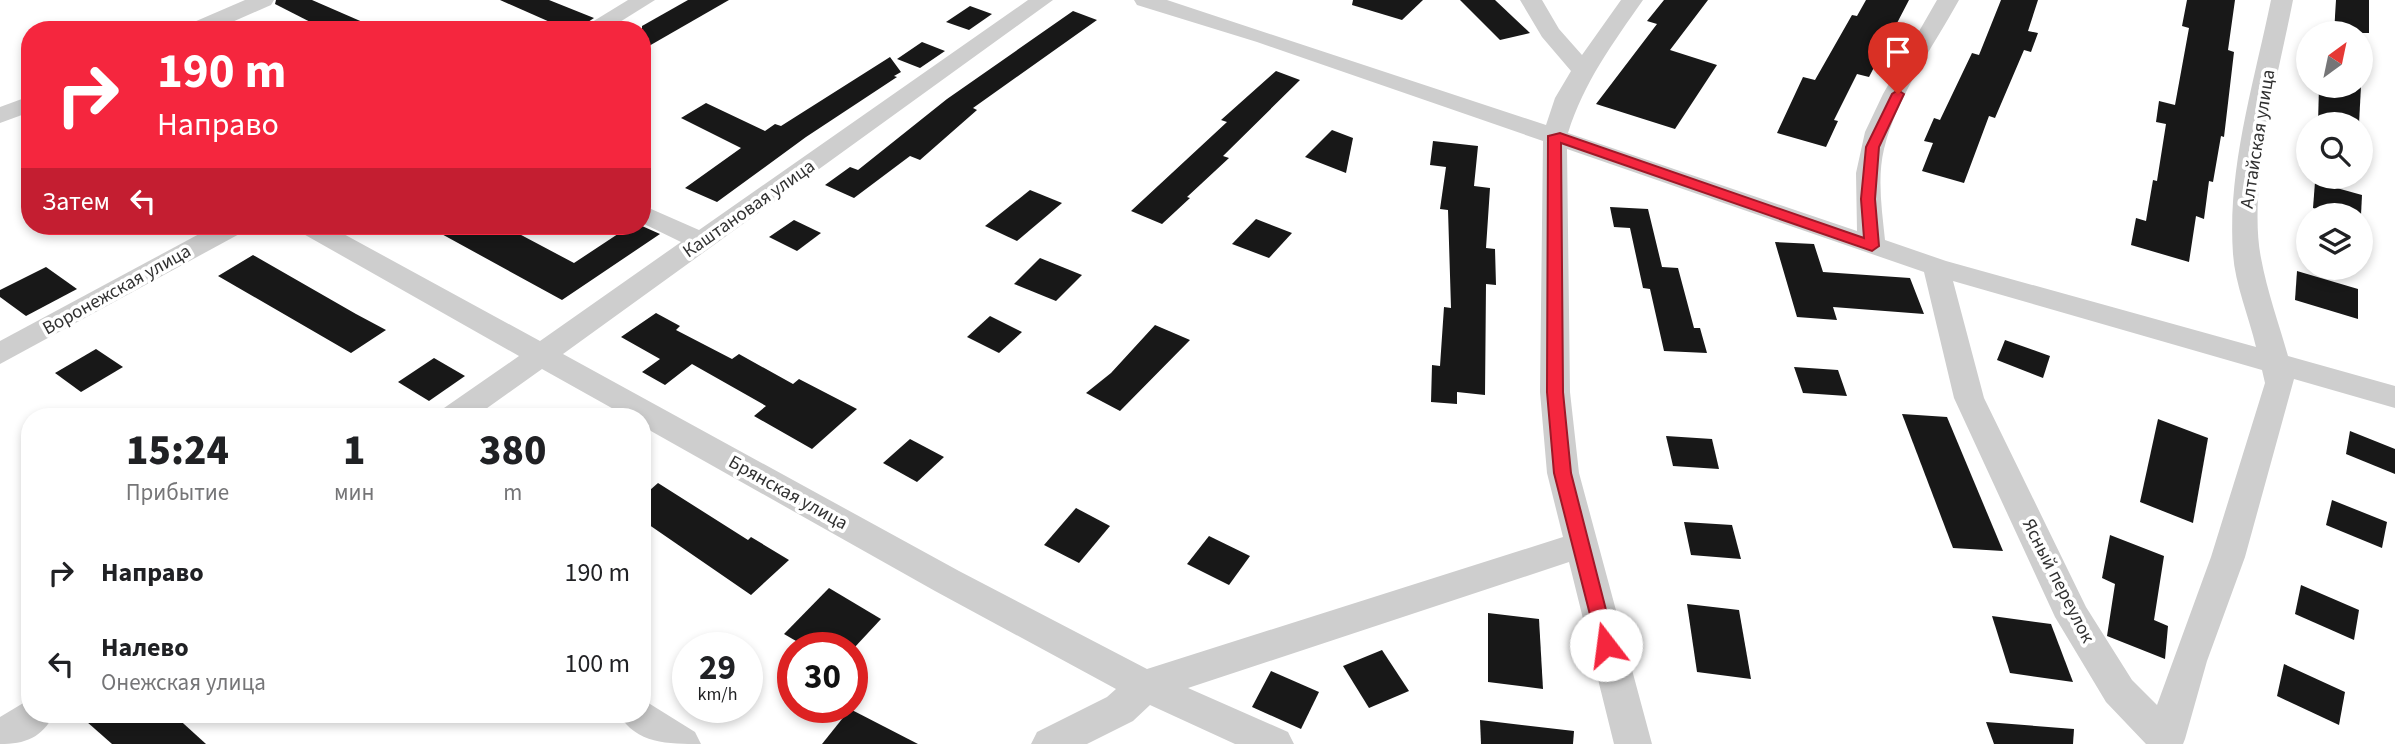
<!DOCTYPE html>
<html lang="ru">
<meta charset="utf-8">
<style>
:root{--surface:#fff;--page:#f2f2f2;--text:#202124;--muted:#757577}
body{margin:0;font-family:"Source Sans 3",sans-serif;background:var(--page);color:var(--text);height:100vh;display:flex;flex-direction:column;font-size:26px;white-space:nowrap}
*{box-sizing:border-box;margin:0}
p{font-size:23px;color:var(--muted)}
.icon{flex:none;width:38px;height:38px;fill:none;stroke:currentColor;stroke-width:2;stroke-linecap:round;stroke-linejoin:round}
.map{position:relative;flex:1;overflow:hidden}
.details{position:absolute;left:21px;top:408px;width:630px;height:315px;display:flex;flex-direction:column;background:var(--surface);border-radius:28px;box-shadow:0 4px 10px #0003}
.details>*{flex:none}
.top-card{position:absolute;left:21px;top:21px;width:630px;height:214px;border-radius:28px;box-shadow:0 4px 10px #0003;background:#f5263e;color:#fff;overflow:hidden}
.needle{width:46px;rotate:33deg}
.fabs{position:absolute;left:2296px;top:21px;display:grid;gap:14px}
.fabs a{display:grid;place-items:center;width:77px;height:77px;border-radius:50%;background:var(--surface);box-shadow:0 4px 10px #0003;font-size:35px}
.speed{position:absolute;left:672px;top:632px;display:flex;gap:14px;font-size:35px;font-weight:700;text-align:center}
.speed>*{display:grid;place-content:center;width:91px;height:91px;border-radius:50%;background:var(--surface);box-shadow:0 4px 10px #0003;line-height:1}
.speed small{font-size:18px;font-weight:400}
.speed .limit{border:10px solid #d22;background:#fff;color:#111}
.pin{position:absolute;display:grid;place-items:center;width:60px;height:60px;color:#fff;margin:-72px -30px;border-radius:50% 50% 50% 0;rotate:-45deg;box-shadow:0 0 7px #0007}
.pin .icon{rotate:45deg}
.me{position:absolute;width:77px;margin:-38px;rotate:345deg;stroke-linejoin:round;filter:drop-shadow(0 0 5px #0008)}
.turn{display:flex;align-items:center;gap:24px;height:147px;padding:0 21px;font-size:32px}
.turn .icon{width:91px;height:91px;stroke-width:2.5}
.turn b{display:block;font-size:49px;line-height:60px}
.then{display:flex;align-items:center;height:66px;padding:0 21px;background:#0003;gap:14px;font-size:26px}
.eta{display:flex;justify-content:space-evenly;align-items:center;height:119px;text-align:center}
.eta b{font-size:42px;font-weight:800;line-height:49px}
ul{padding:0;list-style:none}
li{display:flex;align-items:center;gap:21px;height:91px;padding:0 21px}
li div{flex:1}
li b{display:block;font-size:26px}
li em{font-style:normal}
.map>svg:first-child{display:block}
.building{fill:#181818}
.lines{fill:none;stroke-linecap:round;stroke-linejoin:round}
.minor{fill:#cecece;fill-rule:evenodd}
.route{fill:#f5263e;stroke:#9f1928;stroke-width:2}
.labels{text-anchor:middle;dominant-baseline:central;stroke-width:7;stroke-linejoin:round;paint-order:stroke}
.street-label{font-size:19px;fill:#313131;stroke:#fff}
</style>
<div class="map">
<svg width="2395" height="744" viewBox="0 0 2395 744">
<rect width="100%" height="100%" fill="#fff"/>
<g class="building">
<path d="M276,0H312L381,30H326L275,4Z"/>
<path d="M500,0H549L594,18L576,30H568Z"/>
<path d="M688,0H729L642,50V26Z"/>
<path d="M1353,0H1423L1402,20L1352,5Z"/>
<path d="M1460,0H1495L1530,33L1500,40Z"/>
<path d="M1664,0H1708L1670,50L1717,65L1675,129L1596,104L1657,24L1647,21Z"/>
<path d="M1866,0H1909L1869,77L1857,74L1834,120L1838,121L1826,147L1777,133L1803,77L1815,80L1852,15L1857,16Z"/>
<path d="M2001,0H2038L2028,31L2038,33L2031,52L2024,50L1995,118L1989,116L1964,183L1922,171L1933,143L1924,141L1934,118L1940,120L1972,53L1979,55Z"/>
<path d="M2187,0H2235L2228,50L2234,52L2224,137L2221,136L2213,182L2209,181L2204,219L2196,216L2189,262L2131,245L2136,218L2146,221L2153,180L2157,181L2166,124L2156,122L2159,101L2175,105L2189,28L2182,26Z"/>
<path d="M2336,0H2369V33H2334Z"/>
<path d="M970,6L992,14L969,30L946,22Z"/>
<path d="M1073,11L1097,20L973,108L977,110L920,160L910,156L854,198L825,185L850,167L858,170L947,99Z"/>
<path d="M922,42L945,51L920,68L897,59Z"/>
<path d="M890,57L901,72L894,76L897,77L806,137L717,202L685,188L741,148L681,118L706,103L765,131L775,124L781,126Z"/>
<path d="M1276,71L1300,80L1223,156L1229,158L1187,197L1190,198L1162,224L1131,211L1227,122L1221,120Z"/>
<path d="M2319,86H2361L2359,124H2318Z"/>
<path d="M1332,130L1353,138L1346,173L1305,157Z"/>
<path d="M1433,141L1478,146L1474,186L1490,188L1486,248L1495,249L1496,285L1486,284L1485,395L1457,392V404L1431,402L1432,365L1440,366L1444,307L1451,308L1448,210L1440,209L1446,167L1430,165Z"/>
<path d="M2315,182L2362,195L2361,215H2339L2313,208Z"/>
<path d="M1030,190L1062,203L1017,241L985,226Z"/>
<path d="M1610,207L1648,209L1662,267L1678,268L1694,328H1700L1707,353L1664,351L1650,289L1643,288L1630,228L1614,227Z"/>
<path d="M1256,219L1292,233L1269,258L1232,244Z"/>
<path d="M794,220L821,233L797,251L769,237Z"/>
<path d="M427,226H504L574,263L630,226H642L660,234L562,300Z"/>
<path d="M1775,242L1814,244L1823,272L1910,278L1924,314L1833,307L1837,320L1797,317Z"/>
<path d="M253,255L356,314L386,330L351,353L218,276Z"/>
<path d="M1040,258L1082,275L1056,301L1014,284Z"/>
<path d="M46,267L77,289L26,316L0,297V290Z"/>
<path d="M2297,271L2358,289V319L2295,300Z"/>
<path d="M656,313L680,326L676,330L732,359L739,354L793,384L799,379L857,409L812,449L754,416L766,406L692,364L665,385L642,372L660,359L621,337Z"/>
<path d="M990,316L1022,332L999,353L967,337Z"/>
<path d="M1155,325L1190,340L1120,411L1086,393L1111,373Z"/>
<path d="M2005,340L2050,356L2043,378L1997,360Z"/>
<path d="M96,349L123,367L81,392L55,373Z"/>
<path d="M434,358L465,376L429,401L398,382Z"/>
<path d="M1794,367L1838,370L1847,396L1803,393Z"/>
<path d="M1902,414L1947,417L2003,551L1953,548Z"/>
<path d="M2158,419L2208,438L2193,523L2140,502Z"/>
<path d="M2350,431L2395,449V474L2346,454Z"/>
<path d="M1666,436L1712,439L1719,469L1673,466Z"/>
<path d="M910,439L944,457L917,482L883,463Z"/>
<path d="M658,483L748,540L751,537L789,560L751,595L642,520V497Z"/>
<path d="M2332,500L2387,522L2382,548L2326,525Z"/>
<path d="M1076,508L1110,526L1079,563L1044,545Z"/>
<path d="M1684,522L1732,525L1741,559L1691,555Z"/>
<path d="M2110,535L2164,556L2154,620L2168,626L2165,659L2107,636L2115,584L2102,578Z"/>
<path d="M1209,536L1250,556L1229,585L1187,564Z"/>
<path d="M2301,585L2359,610L2354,640L2295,614Z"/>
<path d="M829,588L881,619L854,648H808L784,634Z"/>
<path d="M1687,604L1739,610L1751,679L1697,672Z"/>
<path d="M1488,613L1539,619L1543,689L1488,682Z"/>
<path d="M1992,616L2051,624L2073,682L2010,673Z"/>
<path d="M1382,650L1409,691L1369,708L1343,666Z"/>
<path d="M2284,664L2345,692L2339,725L2277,696Z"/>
<path d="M1271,671L1319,692L1301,729L1252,707Z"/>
<path d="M850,709L918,744H822Z"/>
<path d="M78,714H173L206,744H112Z"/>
<path d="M1480,720L1574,731L1573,744H1481Z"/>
<path d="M1986,722L2074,729L2073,744H1994Z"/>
</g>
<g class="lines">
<g class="minor">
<path d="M245,0H274L271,5L214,30H184L187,25Z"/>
<path d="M628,0H655L607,30H579Z"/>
<path d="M1028,0H1053L563,354L959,571L1147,669L1563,537L1547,473L1540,392L1543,141L1257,42L1137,5L1134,0H1167L1546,125L1555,98L1571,71L1542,37L1520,0H1542L1559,29L1582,55L1621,0H1643C1613,43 1584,82 1568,133L1857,231L1856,173L1865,132L1883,94L1937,0H1959C1933,47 1897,96 1884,149C1877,178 1882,210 1885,240L1946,261L2256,347C2249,317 2235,284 2233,254C2227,169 2254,83 2271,0H2293C2279,73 2247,187 2261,258C2267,291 2279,324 2288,356L2395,386V408L2294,379L2245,557L2207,661L2185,739L2183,744H2146L2106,702L2055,617L1954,398L1924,272L1567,149L1570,392L1579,473L1652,744H1614L1569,562L1188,688L1288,732L1294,744H1235L1150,705L1133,721L1087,744H1031L1037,732L1107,697L1116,689L935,591L642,426V416H626L542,369L476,416H440L444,408L519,356L300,232L296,226H329L540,341L681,242L642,223V205L699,230ZM1953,281L2262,370L2265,383L2211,557L2157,705L2132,680L2086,607L1984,398Z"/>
<path d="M30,96V112L0,123V107Z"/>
<path d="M214,226H247L243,232L0,364V341Z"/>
<path d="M30,699V714H54C42,738 25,744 0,744V717Z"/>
<path d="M642,699L695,732L701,744C668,744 636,744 619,714H642Z"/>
</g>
</g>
<path class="route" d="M1898,90L1904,94L1879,147L1875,199L1879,246L1872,251L1561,143L1563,392L1571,473L1615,645L1612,650H1599L1554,473L1547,392L1548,136L1560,133L1864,238L1861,199L1866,147L1892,94Z"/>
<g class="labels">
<g class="street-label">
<text transform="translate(2258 139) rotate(-81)">Алтайская улица</text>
<text transform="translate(749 209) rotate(-35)">Каштановая улица</text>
<text transform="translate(117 290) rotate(-29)">Воронежская улица</text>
<text transform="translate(788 493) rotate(29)">Брянская улица</text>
<text transform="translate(2058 581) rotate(63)">Ясный переулок</text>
</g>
</g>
</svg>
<div class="fabs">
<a><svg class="needle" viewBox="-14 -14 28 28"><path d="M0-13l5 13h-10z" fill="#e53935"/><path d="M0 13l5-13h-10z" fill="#757577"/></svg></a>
<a><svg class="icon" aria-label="search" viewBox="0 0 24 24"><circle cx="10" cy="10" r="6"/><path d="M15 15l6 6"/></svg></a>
<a><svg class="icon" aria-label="layers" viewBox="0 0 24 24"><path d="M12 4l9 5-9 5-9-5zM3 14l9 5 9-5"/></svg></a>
</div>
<div class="speed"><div>29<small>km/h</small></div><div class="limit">30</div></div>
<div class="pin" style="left:1898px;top:94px;background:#d93025"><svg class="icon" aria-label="arrive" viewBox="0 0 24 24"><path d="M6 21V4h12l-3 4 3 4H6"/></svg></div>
<svg class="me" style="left:1606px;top:645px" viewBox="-20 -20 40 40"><circle r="19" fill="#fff"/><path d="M0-13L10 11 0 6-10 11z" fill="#f5263e"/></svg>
<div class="top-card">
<div class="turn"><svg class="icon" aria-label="right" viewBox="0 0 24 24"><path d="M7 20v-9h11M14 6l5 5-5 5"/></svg><div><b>190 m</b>Направо</div></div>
<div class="then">Затем<svg class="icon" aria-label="left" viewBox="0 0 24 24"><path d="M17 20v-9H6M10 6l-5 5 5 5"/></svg></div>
</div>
<section class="details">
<div class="eta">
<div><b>15:24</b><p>Прибытие</p></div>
<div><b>1</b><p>мин</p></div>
<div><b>380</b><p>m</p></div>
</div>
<ul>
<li><svg class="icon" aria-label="right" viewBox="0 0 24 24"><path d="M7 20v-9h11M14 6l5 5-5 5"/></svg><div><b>Направо</b></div><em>190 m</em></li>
<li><svg class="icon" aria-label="left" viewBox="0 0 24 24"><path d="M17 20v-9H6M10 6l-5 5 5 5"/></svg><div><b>Налево</b><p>Онежская улица</p></div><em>100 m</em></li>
</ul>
</section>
</div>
